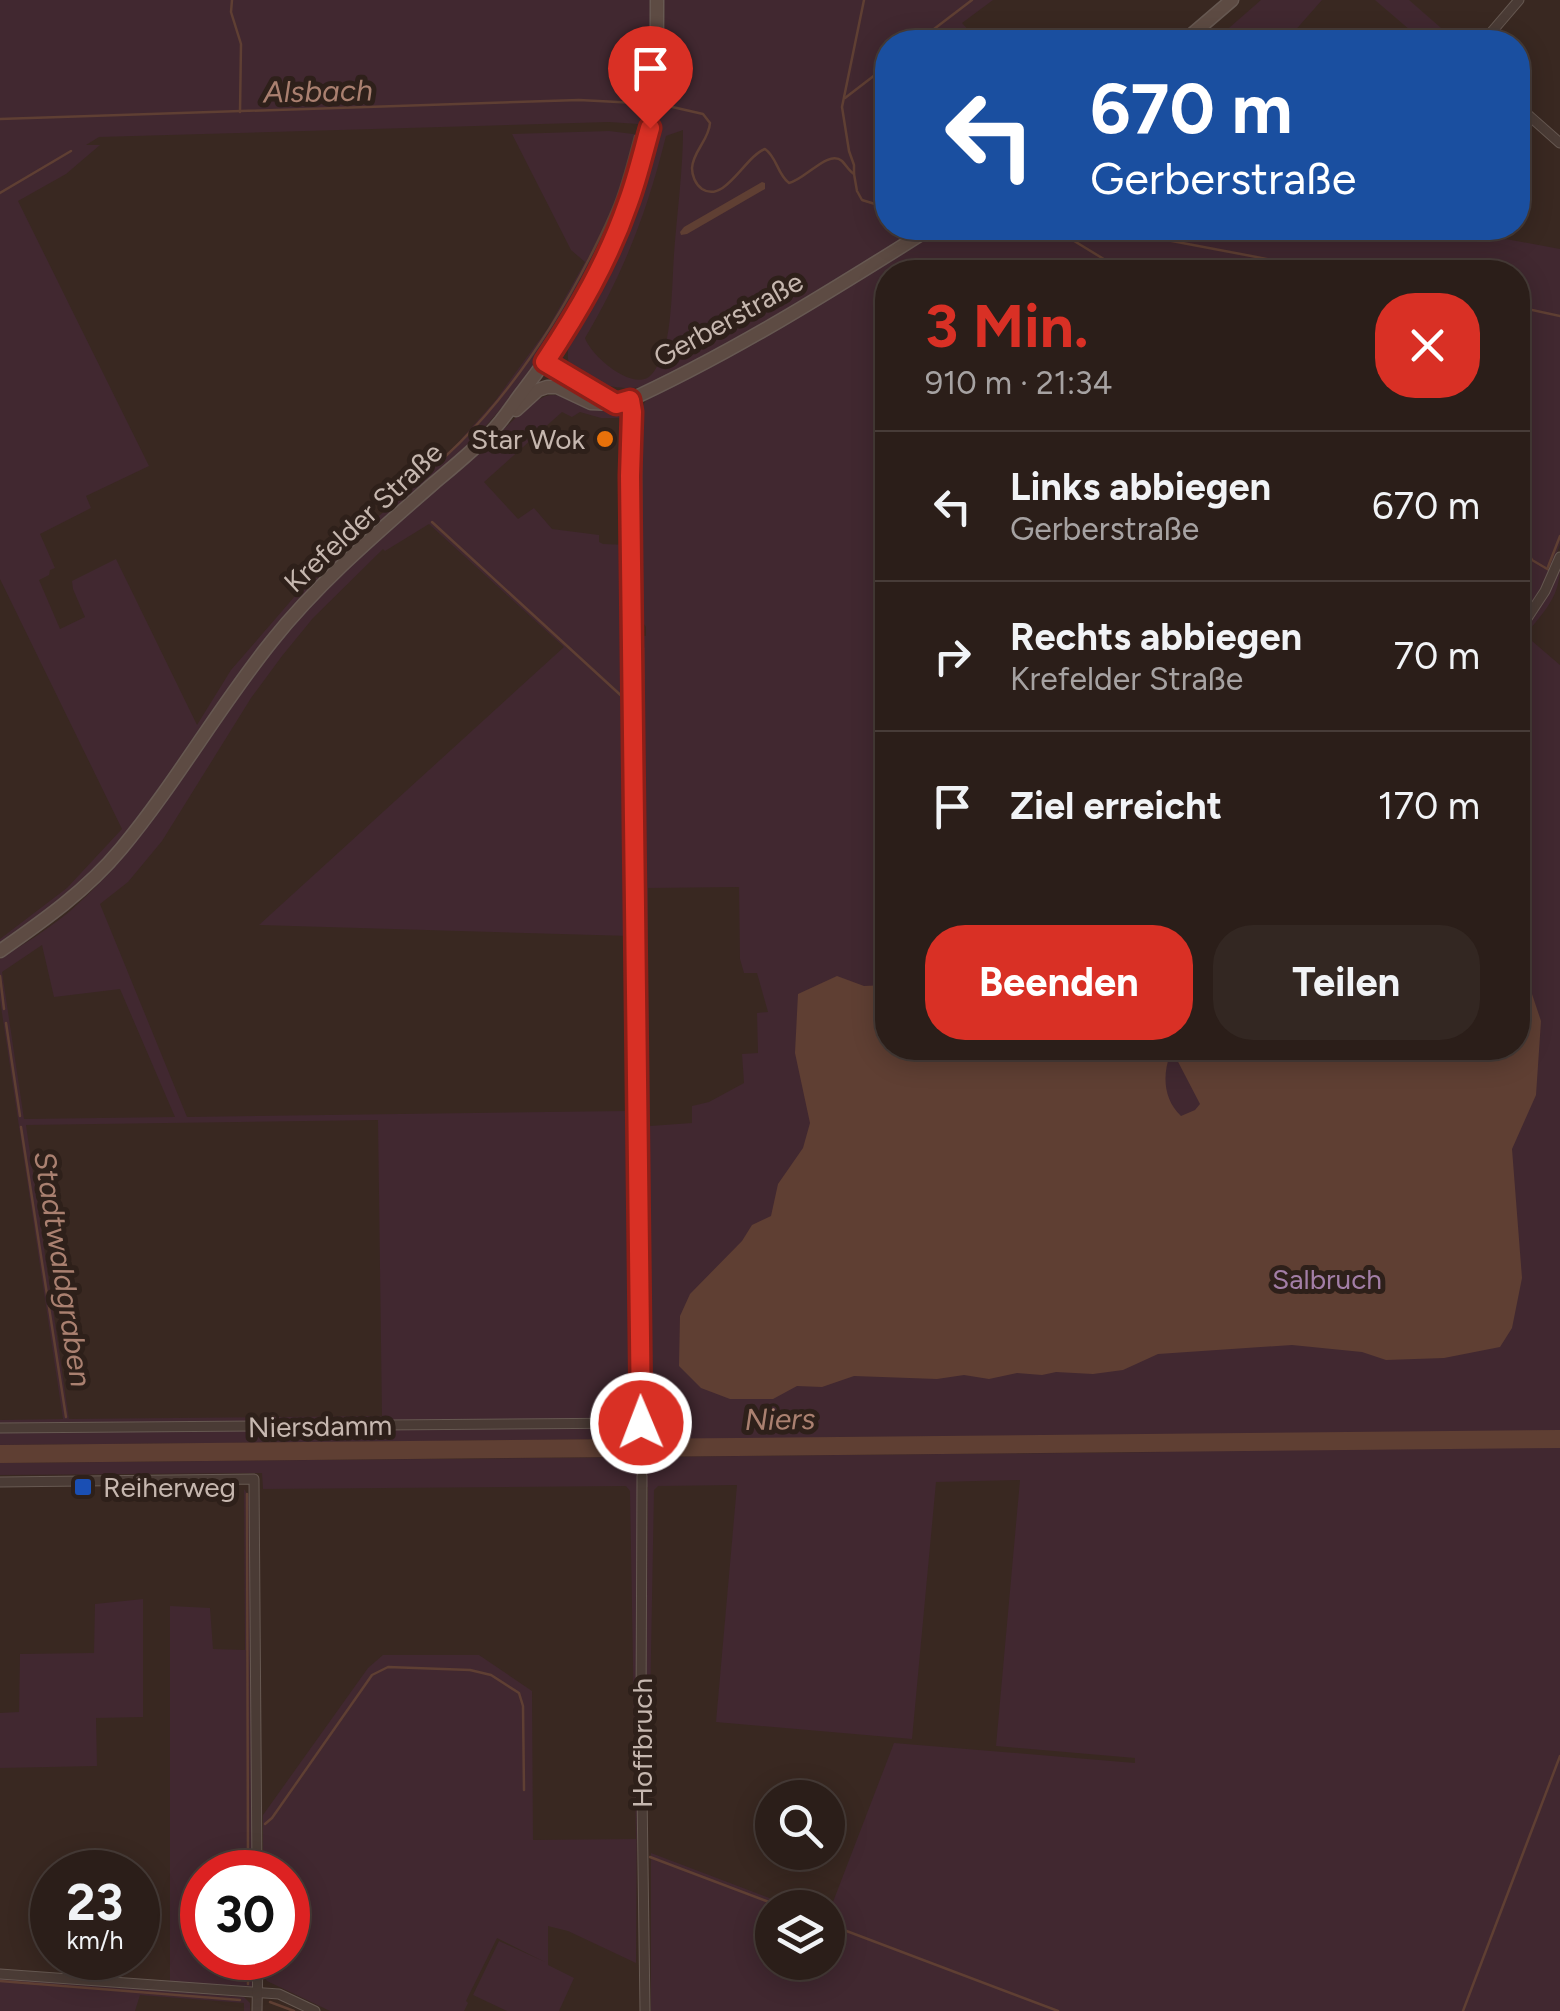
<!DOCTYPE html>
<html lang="de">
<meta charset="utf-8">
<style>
:root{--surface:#2b1e19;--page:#332722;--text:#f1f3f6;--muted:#a6a2a2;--line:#473c38;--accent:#d93025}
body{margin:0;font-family:Figtree,sans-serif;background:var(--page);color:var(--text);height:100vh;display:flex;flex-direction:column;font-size:38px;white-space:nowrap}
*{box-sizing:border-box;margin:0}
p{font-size:32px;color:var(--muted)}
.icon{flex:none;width:55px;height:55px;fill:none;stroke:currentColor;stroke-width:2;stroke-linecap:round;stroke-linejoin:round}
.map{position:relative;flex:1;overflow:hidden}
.sheet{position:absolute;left:875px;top:260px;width:655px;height:800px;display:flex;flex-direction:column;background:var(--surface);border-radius:40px;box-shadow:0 5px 25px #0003,0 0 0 2px var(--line)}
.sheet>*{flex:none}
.top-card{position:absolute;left:875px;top:30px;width:655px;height:210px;border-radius:40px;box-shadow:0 5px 25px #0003,0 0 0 2px var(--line);background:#1a4fa0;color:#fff;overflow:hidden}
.buttons{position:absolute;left:755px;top:1780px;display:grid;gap:20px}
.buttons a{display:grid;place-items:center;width:90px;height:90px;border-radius:50%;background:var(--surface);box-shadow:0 5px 25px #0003,0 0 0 2px var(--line);font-size:50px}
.speed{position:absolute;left:30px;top:1850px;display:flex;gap:20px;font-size:50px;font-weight:700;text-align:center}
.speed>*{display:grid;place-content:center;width:130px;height:130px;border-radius:50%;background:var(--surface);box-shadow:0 5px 25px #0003,0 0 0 2px var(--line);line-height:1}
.speed small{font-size:25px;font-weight:400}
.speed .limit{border:15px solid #d22;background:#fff;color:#111}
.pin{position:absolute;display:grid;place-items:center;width:85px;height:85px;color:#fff;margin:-102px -42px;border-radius:50% 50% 50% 0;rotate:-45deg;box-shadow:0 0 10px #0007}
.pin .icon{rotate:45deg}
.me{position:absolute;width:110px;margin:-55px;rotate:359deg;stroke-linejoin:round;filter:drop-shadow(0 0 8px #0008)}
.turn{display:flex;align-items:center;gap:35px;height:210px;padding:0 50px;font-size:45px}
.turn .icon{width:130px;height:130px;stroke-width:2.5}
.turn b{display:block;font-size:70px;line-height:85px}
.round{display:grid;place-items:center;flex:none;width:105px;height:105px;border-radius:40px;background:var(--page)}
.head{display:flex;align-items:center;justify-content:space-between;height:170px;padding:0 50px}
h1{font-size:60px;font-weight:700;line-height:75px;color:var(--accent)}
.cta{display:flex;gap:20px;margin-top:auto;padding:20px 50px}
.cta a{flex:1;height:115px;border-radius:40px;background:var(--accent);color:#fff;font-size:40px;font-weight:700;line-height:115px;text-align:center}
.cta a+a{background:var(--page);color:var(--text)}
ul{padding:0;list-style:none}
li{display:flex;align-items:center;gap:30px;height:150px;padding:0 50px;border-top:2px solid var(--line)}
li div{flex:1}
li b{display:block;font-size:38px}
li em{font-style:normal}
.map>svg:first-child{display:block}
.green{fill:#412830;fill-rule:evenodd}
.water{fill:#5f3f33;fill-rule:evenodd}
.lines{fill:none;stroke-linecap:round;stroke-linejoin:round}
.stream{stroke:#5f3f33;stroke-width:2.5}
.street-casing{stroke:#675952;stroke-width:11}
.secondary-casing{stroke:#675952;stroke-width:15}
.street{stroke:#4a3b35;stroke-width:9}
.secondary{stroke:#5d4b43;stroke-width:12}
.route-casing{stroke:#8d1f18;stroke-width:25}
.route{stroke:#d93025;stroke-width:18}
.food-dot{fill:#e8710a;stroke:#2e201a;stroke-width:4}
.transit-dot{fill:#1a4fb4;stroke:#2e201a;stroke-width:4}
.labels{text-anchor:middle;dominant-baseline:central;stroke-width:10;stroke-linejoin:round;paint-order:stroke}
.street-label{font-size:28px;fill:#c6b7af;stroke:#2e201a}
.poi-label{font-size:28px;fill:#c6b7af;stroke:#2e201a;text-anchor:end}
.park-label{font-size:28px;fill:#a37ea7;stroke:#2e201a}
.water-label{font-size:30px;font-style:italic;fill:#aa8070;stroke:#2e201a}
</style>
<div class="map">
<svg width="1560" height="2011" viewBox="0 0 1560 2011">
<rect width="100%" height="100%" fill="#392821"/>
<g class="green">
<path d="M0,0H654L650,79L642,122L638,124L609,122L99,137L86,145H100L66,174L18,201L149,466L86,496L91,508L40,534L55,568L50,570L49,575L39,580L60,629L85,617L73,589L72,581L116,559L197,725L231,670L302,588L336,553L394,503L404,489L454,447L495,401L548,328L585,262L571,250L512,134L609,131L641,135C631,169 621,203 607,236C575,313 514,404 452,460C404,504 349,542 306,592C234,675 182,772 110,854C79,890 38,918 0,947V939L67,888L122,829L0,579Z"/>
<path d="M664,0H993L962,23L979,42H888V228H922C850,273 778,317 703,356C683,366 662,382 640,387C621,391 582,383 570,364C567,360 568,355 568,350C580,322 598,296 610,268C646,184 667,92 664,0ZM683,130C683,170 677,213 674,254C672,284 672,327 663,354C661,360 655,371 651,375C634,393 591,356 585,338C625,270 647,212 666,136Z"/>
<path d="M1261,0H1322L1285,42H1213Z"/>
<path d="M1375,0H1409L1457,42H1424Z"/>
<path d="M943,228H1446L1560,249V544L1552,566L1560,567C1560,597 1543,613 1525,635L1560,665V2011H651V1853L793,1907L772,1908V1962H828V1915L894,1743L1135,1763V1758L996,1746L1020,1480L936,1482L912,1739L716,1722L737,1485L658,1486L654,1490L650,1710L646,1706L648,1487L639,1486L636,1963L568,1931L548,1926V1965L574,1978L559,2011H507L473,1995L499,1941L545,1962L497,1938L466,2001L468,2003L464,2011H330L267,1981L263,1975V1958H288V1872H263V1815L368,1668L383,1655H479L532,1691L533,1840L636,1839L630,1491L626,1486L263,1489L262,1473L0,1475V1463L1163,1452L653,1439L0,1445V1420L63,1419L0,1000V959C24,944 47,930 69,912C166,828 219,708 303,613C351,558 410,512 466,465C485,449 526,403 546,396C563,391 580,405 596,409C603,412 611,412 619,413L623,418H601L580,412L572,417L562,412L484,482L518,519L534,508L552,529L599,535V542L603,544L628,545L637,1402L635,1410H643L639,986L643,981H648L650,1126L692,1123V1106L709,1102L744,1083L742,1054L758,1053L757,1013L768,1012L757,973H744L740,959L739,887L648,888V975H643L639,968L636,644L639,636H646V627L636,613L634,475L638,416L646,400L836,294ZM888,272H1518V1048H888ZM429,524L564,647L259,925L630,936L632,1105L626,1111L187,1117L100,904L128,882L162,841L251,698L282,656L313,618L383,549L385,551ZM42,945L54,997L120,989L175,1117L24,1119L2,972ZM378,1120L382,1416L69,1419L26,1125Z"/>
<path d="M244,1489L251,1500L252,1872H202V1958H252V1989L170,1983V1606L210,1608L213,1649L245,1650Z"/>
<path d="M143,1599V1717L96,1718L97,1766L0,1768V1713L19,1712L20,1654L94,1653L95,1604Z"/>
<path d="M0,1978L244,1997L250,2003V2011H244V2003L140,1995L135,2011H0Z"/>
</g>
<g class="water">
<path d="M762,182L765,183V189L687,234L681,235L680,232L684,227Z"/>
<path d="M837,976L864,986L887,985L888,1048H1518V979L1530,988L1541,1021L1536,1095L1512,1149L1522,1278L1512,1328L1500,1347L1444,1358L1386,1360L1362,1352L1292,1345L1158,1354L1123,1370L1093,1374L1056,1372L1042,1375L1017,1373L989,1379L964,1375L937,1379L854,1376L822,1387L797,1386L773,1399H730L701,1388L679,1366L680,1316L690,1294L742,1241L752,1225L771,1216L778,1184L803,1148L810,1123L795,1053L798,994ZM1174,1054L1200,1104L1195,1110L1181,1116C1164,1100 1162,1076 1170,1055Z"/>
<path d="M1560,1430V1448L0,1463V1445Z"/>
</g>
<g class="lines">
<g class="stream">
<path d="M232,0L231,12L241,44L240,112"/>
<path d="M917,42L972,0"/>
<path d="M845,98L888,65"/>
<path d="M668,106L703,114L710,123C709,140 693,151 692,168C692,175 695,184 702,189C725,204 745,156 765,149C777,157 777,174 789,183C805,180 828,149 842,161C846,165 849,171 854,174L857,191L862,200L888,208"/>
<path d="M0,119L579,100L637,103"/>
<path d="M854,174V165L849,151L842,107L864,0"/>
<path d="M0,193L71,151"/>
<path d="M1043,228L1066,236L1125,272"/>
<path d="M1103,228L1336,272"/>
<path d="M1518,307L1560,316"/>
<path d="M641,448L642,599"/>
<path d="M406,489C486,430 545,345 590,257C600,237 611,216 618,195C625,175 630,155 635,136"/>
<path d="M432,522L627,701"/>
<path d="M1518,536L1532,560L1549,570"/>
<path d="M1548,567L1560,536"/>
<path d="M643,648L645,974"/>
<path d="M0,976L4,1009"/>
<path d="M645,984L651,1397"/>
<path d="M6,1023L20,1116"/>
<path d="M21,1127L66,1417"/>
<path d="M247,1494L248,1872"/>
<path d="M265,1824L272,1818L372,1675L388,1667L470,1670L491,1675L519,1693L523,1706L524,1790"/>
<path d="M650,1857L785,1908"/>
<path d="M828,1924L1058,2011"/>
<path d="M0,1981L240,2000"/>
<path d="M248,1984V1958"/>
<path d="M270,2002L294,2011"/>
<path d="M1463,2011L1560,1756"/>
</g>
<defs>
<g id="street">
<path d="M1483,42L1519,0"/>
<path d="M1518,106L1560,143"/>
<path d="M1518,632L1545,591L1560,557"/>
<path d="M0,1428L641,1423L630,476L632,412L630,400"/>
<path d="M642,1476L641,1718L645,2011"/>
<path d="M0,1482L254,1479L257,1872"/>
<path d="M0,1974L279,1994L315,2011"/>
<path d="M257,2011L258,1958"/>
</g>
<g id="secondary">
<path d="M1183,42L1232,0"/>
<path d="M545,362L616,404H621C729,355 831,291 931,228"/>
<path d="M516,410L538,390L547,387H557L591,403L614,404"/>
<path d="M0,951C43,921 87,890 121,849C176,783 218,708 272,641C319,582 377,533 434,483C453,467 473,451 490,433C503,421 512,405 523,391C582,314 631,224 650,128C657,86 657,42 657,0"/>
</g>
</defs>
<use href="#street" class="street-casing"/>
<use href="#secondary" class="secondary-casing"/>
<use href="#street" class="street"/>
<use href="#secondary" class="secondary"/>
</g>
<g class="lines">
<defs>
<path id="route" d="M641,1423L630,476L632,412L630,400L616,404L545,362C578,312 608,261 628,203C637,179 643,153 650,128"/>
</defs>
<use href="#route" class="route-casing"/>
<use href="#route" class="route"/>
</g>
<circle class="food-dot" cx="605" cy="439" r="10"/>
<rect class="transit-dot" x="73" y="1477" width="20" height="20" rx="5"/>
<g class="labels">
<g class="street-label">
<text transform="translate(728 319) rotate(-29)">Gerberstraße</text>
<text transform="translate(363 517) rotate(-43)">Krefelder Straße</text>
<text transform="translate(320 1426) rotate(-1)">Niersdamm</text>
<text transform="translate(642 1743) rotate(-90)">Hoffbruch</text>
</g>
<g class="poi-label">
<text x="585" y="439">Star Wok</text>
<text x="103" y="1487" text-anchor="start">Reiherweg</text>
</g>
<g class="park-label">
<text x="1327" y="1279">Salbruch</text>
</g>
<g class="water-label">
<text transform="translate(318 91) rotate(-1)">Alsbach</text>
<text transform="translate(63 1269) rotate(81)">Stadtwaldgraben</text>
<text transform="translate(780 1419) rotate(-1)">Niers</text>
</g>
</g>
</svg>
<div class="buttons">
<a><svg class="icon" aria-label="search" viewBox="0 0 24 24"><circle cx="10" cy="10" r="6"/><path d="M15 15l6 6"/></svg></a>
<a><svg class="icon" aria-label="layers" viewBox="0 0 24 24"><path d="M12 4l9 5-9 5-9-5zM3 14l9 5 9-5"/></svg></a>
</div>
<div class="speed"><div>23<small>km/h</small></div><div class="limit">30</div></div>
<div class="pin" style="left:650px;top:128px;background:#d93025"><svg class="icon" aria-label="arrive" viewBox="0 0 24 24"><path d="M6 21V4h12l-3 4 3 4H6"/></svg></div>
<svg class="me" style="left:641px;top:1423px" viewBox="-20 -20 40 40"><circle r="17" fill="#d93025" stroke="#fff" stroke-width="3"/><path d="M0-11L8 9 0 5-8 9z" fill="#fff"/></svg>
<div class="top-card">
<div class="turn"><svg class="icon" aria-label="left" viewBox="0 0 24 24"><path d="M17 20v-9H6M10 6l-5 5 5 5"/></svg><div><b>670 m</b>Gerberstraße</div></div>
</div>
<section class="sheet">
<div class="head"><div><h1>3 Min.</h1><p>910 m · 21:34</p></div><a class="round" style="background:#d93025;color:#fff"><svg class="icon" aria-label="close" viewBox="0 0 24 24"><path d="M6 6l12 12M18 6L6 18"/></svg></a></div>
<ul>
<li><svg class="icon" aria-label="left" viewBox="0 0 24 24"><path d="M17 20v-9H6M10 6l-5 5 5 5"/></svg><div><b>Links abbiegen</b><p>Gerberstraße</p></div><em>670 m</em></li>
<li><svg class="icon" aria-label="right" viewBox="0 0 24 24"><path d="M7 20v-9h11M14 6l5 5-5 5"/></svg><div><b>Rechts abbiegen</b><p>Krefelder Straße</p></div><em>70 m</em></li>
<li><svg class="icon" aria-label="arrive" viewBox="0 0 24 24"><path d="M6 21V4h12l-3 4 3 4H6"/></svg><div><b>Ziel erreicht</b></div><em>170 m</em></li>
</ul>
<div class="cta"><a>Beenden</a><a>Teilen</a></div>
</section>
</div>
